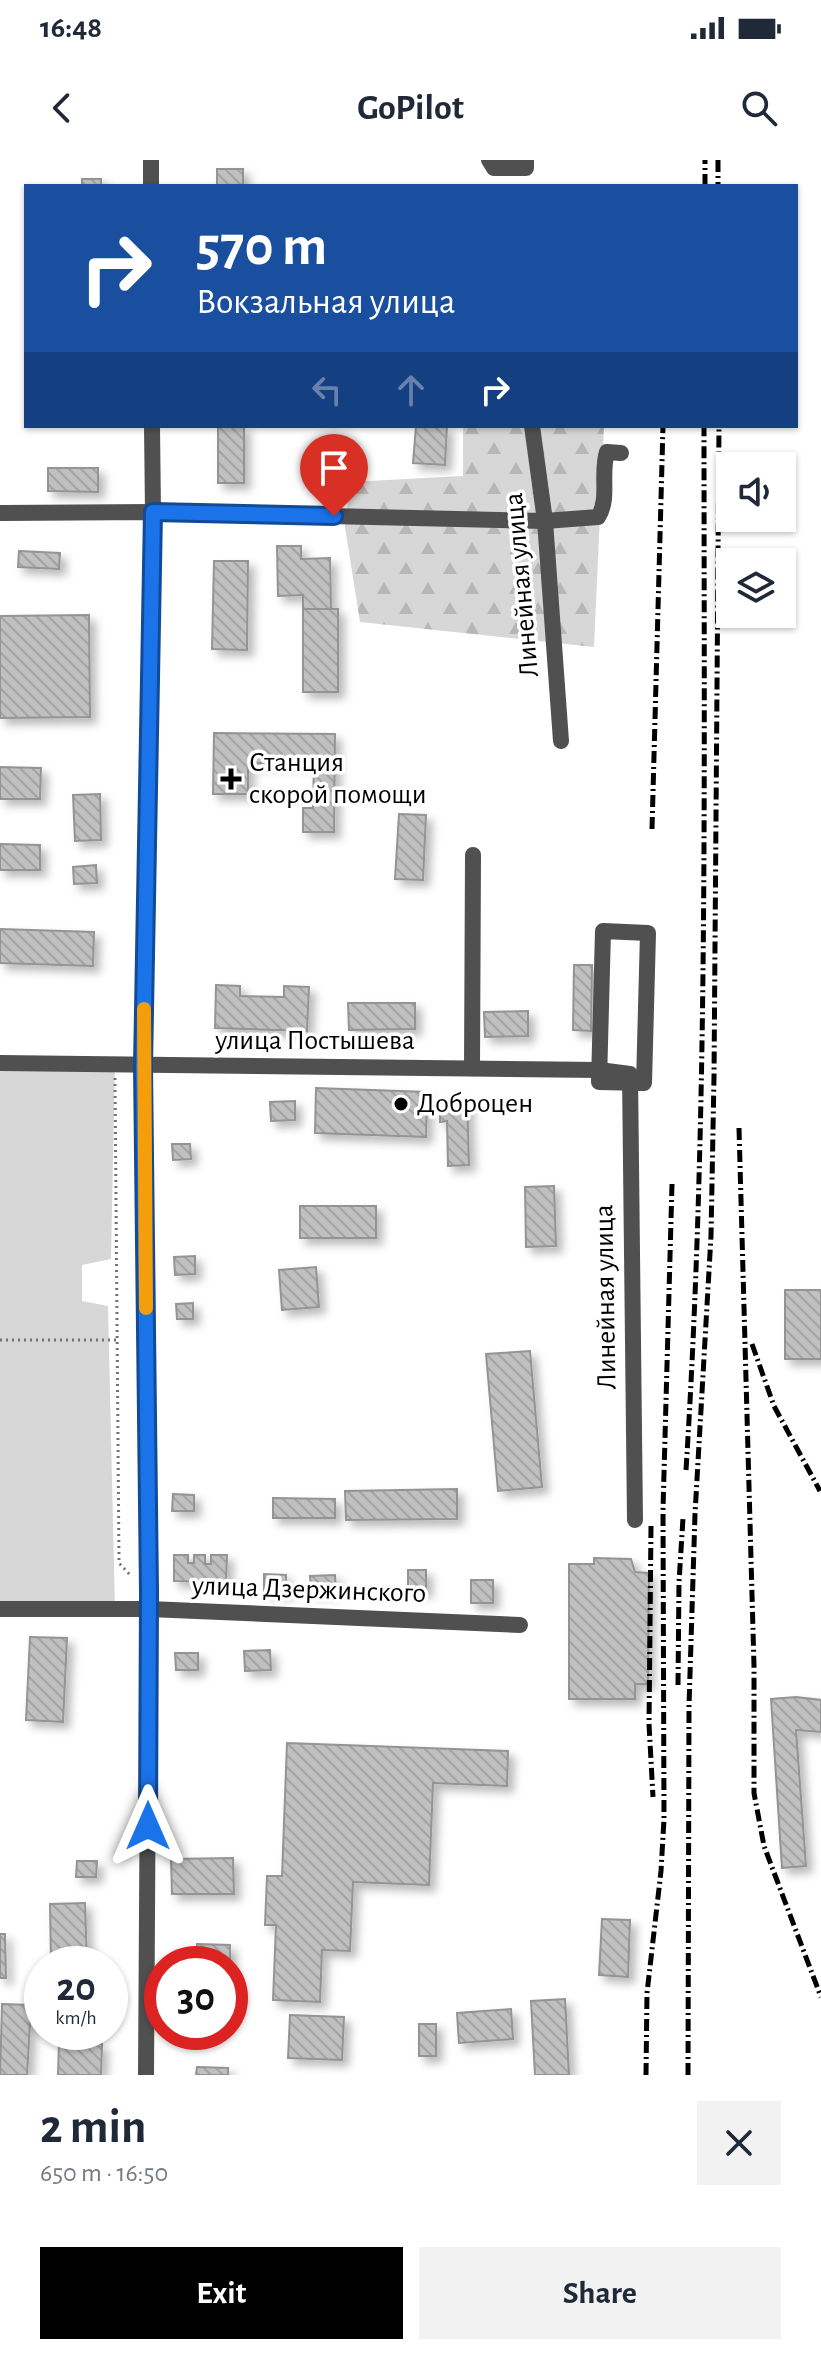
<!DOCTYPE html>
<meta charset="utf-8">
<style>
:root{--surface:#fff;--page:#f2f2f3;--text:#1f2937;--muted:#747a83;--accent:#000}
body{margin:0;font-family:"Alegreya Sans",sans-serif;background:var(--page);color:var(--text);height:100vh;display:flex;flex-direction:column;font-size:30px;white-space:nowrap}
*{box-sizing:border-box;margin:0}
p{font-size:26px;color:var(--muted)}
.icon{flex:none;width:44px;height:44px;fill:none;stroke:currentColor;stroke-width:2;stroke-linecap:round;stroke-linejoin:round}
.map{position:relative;height:1915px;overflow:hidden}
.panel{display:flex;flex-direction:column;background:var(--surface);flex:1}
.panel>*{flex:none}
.banner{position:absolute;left:24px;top:24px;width:774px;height:244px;border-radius:0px;box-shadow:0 2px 6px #0004;background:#1a4fa0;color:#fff;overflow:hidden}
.buttons{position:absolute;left:716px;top:292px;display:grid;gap:16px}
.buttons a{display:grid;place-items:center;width:80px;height:80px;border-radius:0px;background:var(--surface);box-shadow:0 2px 6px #0004;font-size:40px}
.speed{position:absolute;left:24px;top:1786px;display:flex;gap:16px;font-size:40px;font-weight:700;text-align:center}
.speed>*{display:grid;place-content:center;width:104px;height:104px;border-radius:50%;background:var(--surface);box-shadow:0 2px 6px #0004;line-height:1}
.speed small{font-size:20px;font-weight:400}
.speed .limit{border:12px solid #d22;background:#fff;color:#111}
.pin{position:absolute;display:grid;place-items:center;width:68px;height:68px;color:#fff;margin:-82px -34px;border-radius:50% 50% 50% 0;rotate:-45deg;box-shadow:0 0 8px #0007}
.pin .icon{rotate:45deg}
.me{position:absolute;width:88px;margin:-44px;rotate:0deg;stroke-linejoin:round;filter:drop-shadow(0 0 6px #0008)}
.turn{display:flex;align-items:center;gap:28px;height:168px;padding:0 40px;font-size:36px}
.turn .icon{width:104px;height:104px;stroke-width:2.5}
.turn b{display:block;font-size:56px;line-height:68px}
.lanes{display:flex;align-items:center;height:76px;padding:0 40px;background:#0003;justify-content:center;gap:40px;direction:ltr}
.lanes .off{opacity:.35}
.round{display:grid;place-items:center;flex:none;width:84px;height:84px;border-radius:0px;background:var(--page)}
.summary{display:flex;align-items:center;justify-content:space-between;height:136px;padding:0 40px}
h1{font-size:48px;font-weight:600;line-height:60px}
.cta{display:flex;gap:16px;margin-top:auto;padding:16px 40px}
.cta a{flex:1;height:92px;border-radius:0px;background:var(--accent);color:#fff;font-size:32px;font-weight:600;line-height:92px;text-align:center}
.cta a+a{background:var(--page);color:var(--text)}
.status{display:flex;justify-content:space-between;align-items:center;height:56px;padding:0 40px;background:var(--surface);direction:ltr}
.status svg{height:22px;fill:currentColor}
header{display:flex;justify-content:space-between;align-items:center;height:104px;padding:0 40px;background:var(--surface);font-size:36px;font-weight:600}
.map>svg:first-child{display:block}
.green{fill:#d7d7d7}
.forest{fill:url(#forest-firs)}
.building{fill:url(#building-back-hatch);stroke:#949494;stroke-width:2;filter:url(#shadow)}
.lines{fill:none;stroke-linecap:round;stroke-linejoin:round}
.path{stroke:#727272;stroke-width:3;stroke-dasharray:2 4;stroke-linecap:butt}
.minor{stroke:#505050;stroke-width:16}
.rail{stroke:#000;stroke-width:5;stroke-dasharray:12 4 2 4;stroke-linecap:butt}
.route-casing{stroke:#114b97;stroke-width:20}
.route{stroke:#1a73e8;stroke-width:14}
.slow{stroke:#f59e0b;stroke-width:14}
.poi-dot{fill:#000;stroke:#fff;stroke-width:3}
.labels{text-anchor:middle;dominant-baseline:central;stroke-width:7;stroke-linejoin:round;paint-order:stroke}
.street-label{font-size:28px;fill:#000;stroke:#fff}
.poi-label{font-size:28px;fill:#000;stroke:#fff;text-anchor:start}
</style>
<div class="status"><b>16:48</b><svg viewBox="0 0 49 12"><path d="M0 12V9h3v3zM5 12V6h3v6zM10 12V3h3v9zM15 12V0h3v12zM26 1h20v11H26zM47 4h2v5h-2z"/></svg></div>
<header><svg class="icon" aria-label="back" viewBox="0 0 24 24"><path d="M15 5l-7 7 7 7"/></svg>GoPilot<svg class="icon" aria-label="search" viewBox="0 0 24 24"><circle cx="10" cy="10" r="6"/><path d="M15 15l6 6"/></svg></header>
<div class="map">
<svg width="821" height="1915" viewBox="0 0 821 1915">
<defs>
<pattern id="forest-firs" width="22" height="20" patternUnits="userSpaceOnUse" patternTransform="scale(2)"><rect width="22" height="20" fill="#d7d7d7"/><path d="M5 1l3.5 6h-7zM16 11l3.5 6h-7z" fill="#b7b7b7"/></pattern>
<pattern id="building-back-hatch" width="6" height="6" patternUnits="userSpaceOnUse" patternTransform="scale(2)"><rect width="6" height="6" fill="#c0c0c0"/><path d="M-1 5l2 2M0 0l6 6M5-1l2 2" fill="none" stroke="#a3a3a3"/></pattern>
<filter id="shadow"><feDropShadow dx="6" dy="6" stdDeviation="4" flood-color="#0004"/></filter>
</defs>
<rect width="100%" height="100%" fill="#fff"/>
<path class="green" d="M115,902L111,1099L82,1105V1141L108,1146L115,1449L0,1444V903Z"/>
<path class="forest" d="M463,266H604L594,487L360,462L345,367L350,322L463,316Z"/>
<g class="building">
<rect x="217" y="9" width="26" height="17"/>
<rect x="82" y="19" width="19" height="7"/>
<rect x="218" y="266" width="26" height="57"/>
<path d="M416,266H447L445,305L413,303Z"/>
<path d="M48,308H98V332L48,331Z"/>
<path d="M277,386H301V399L330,398L331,449H303V435L278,436Z"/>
<path d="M19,391L60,393L59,409L18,407Z"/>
<path d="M214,401H248L247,490L212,489Z"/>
<rect x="303" y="449" width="35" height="83"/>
<path d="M89,455L90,557L0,558V456Z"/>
<path d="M214,573L335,574L334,672H303V648H313L314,603H248V634H213Z"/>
<path d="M0,607L41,608L40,639H0Z"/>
<path d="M100,634L101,680L75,681L73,635Z"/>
<path d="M399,654L426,655L423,720L395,719Z"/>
<path d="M0,684L40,685V710H0Z"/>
<path d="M96,705L97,723L74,724L73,707Z"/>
<path d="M0,769L94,772L93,806L0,803Z"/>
<path d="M574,805H592L591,871L573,870Z"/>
<path d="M216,825L240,826V836L284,837V826L309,827L307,871L215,868Z"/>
<path d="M348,843H415V869L349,870Z"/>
<path d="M528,851V876L485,877L484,852Z"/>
<path d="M316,928L427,932L426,977L315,973Z"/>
<path d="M440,938H467L469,1005L448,1006L447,961L440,962Z"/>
<path d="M295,941V960L271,961L270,942Z"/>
<path d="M172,984H190L191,999L173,1000Z"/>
<path d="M554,1026L556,1086L526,1087L525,1027Z"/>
<rect x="300" y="1046" width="76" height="32"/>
<path d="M195,1096V1114L175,1115L174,1097Z"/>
<path d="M316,1107L319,1147L282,1150L279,1110Z"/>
<rect x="785" y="1130" width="36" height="69"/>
<path d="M193,1143V1159H177L176,1144Z"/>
<path d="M530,1191L542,1327L498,1331L486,1194Z"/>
<path d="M457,1329V1359L346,1360L345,1331Z"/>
<path d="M173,1334L194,1335V1351H172Z"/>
<path d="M273,1338L335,1339V1358H273Z"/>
<path d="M174,1395H188V1403H194V1395H205V1404H211V1395H227L226,1422L174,1421Z"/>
<path d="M594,1398L631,1399L635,1412L649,1413L648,1524H635V1539H569V1404H594Z"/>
<rect x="408" y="1410" width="18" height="21"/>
<path d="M264,1414L286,1415V1433L264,1432Z"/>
<path d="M335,1415L336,1431L311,1432L310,1416Z"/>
<rect x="471" y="1420" width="22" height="23"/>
<path d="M30,1477L67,1478L63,1562L26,1560Z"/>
<path d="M270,1490L271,1510L245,1511L244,1491Z"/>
<path d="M175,1493H198V1510H176Z"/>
<path d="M796,1537L821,1540V1572L796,1570L806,1706L782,1708L771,1539Z"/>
<path d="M287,1583L508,1591L507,1626L433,1623L429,1725L353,1722L350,1791L322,1790L320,1842L273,1840L276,1765H265L267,1716H282Z"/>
<path d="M233,1698L234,1734H172L171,1699Z"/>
<path d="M77,1701H97L96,1717H76Z"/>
<path d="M85,1743L87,1804H51L50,1744Z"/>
<path d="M602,1759L630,1760L628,1817L599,1815Z"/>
<path d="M0,1774H5L6,1818H0Z"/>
<path d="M197,1784L230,1785V1804H197Z"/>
<path d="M565,1839L569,1915H535L531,1841Z"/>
<path d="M2,1844L31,1845L27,1915H0Z"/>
<path d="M511,1849L513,1879L459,1883L457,1853Z"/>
<path d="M290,1855L344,1857L342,1900L288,1898Z"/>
<rect x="419" y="1864" width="17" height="32"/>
<path d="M59,1882L102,1884L101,1915H58Z"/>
<path d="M197,1907L228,1908V1915H196Z"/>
</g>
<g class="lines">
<g class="path">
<path d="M115,918L119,1403L132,1417"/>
<path d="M0,1180H116"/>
</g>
<g class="minor">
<path d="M489,0L494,8H526V0"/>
<path d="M151,26V0"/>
<path d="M532,266L545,361L561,581"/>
<path d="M0,353L153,352L545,361L598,357C610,339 600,314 607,292L621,293"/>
<path d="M603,771L648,773L644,923L599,922Z"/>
<path d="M0,903L599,910L630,914L635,1360"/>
<path d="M472,908L473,695"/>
<path d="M0,1449H149L520,1465"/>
<path d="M146,1915L149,1432L143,906L153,352L152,266"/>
</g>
<g class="rail">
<path d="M718,0V26"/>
<path d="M705,26V0"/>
<path d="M652,669L663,266"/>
<path d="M739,968L754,1506V1633L764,1686L821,1837"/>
<path d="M752,1184L774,1246L820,1331"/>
<path d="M686,1310C708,962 704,614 704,266"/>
<path d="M651,1366L649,1564L653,1637"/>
<path d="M678,1525L679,1422L683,1358"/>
<path d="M646,1915L647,1833L661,1711L664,1659L663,1350L672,1024"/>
<path d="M688,1915L689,1546L695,1354L711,1076L714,917L719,266"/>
</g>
</g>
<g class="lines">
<defs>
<path id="route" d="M148,1666L149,1432L143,906L153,352L334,356"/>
</defs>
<use href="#route" class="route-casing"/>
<use href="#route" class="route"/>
<path class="slow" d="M144,849L146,1148"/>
</g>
<g class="poi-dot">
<path d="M227 607h8v8h8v8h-8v8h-8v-8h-8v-8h8z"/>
<circle cx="401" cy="944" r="8"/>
</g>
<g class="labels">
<g class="street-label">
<text transform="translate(522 425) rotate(-95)">Линейная улица</text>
<text x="315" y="881">улица Постышева</text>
<text transform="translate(606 1137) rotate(-91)">Линейная улица</text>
<text transform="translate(309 1430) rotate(2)">улица Дзержинского</text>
</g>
<g class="poi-label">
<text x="249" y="603">Станция<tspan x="249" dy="32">скорой помощи</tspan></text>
<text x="417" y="944">Доброцен</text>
</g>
</g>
</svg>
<div class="buttons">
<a><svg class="icon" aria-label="sound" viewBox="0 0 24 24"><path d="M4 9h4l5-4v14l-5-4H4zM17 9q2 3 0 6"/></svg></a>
<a><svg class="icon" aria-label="layers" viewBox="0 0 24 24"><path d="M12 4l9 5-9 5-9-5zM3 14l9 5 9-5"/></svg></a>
</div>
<div class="speed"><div>20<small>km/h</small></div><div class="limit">30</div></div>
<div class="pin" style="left:334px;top:356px;background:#d93025"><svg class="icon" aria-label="arrive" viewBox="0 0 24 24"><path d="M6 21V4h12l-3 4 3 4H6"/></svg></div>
<svg class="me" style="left:148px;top:1666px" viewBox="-20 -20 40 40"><path d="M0-17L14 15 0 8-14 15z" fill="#1a73e8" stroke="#fff" stroke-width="4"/></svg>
<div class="banner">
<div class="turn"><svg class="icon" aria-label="right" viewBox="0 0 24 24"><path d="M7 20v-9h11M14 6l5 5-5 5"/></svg><div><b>570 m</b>Вокзальная улица</div></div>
<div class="lanes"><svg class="icon off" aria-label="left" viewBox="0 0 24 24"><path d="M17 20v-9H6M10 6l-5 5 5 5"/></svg><svg class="icon off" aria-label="ahead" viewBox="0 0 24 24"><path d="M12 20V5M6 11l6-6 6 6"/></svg><svg class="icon" aria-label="right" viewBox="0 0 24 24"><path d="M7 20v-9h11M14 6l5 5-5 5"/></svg></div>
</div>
</div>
<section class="panel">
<div class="summary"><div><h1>2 min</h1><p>650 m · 16:50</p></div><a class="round"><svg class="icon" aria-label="close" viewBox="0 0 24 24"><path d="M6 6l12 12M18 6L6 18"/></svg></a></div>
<div class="cta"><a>Exit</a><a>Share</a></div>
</section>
